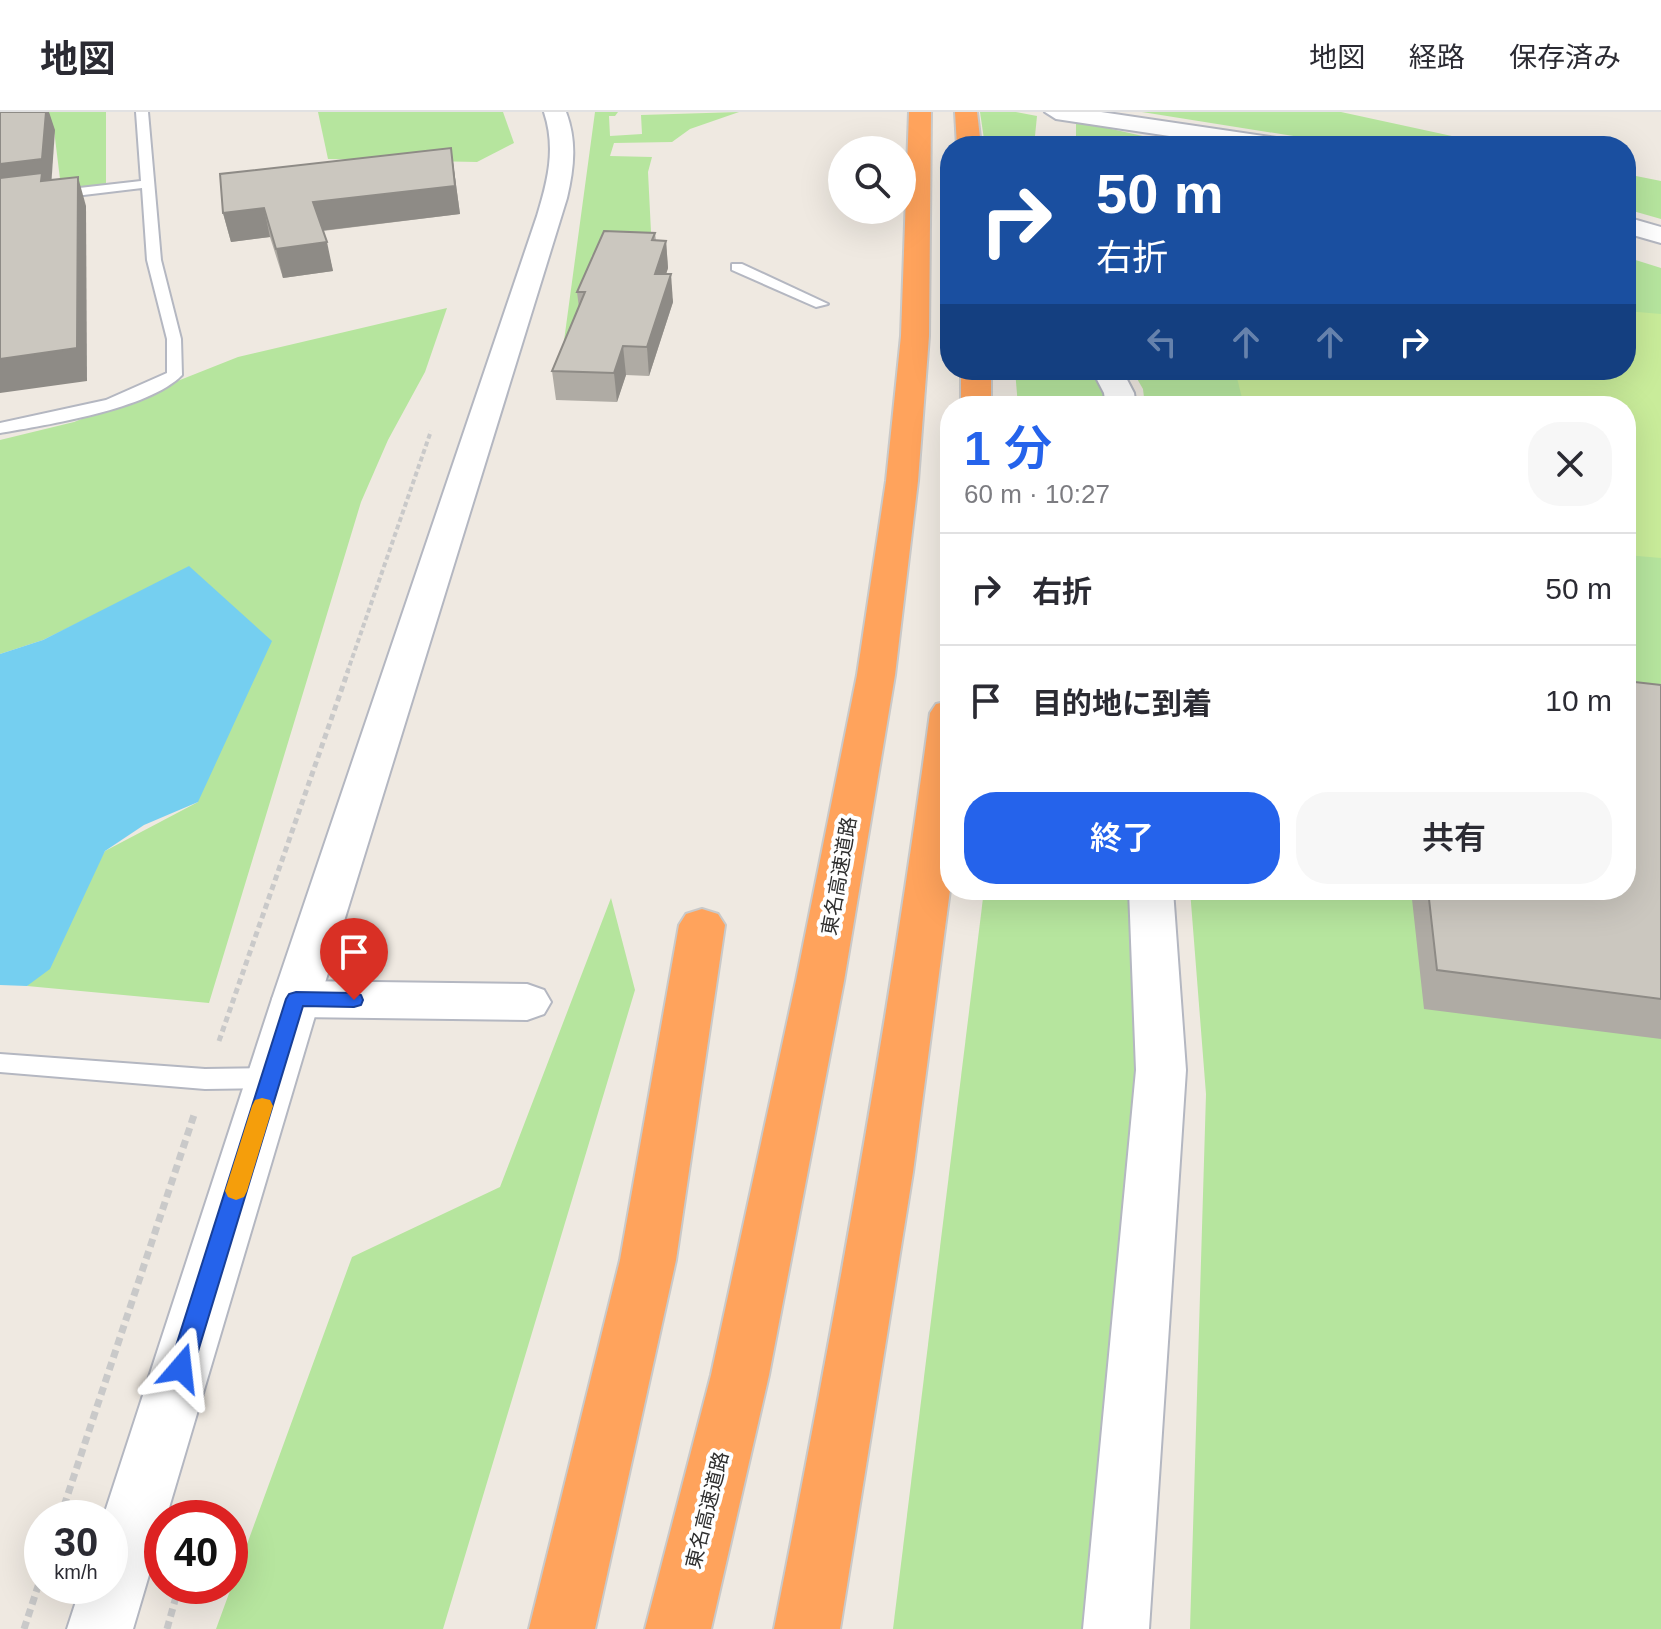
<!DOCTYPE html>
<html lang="ja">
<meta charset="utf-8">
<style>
:root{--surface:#fff;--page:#f7f7f7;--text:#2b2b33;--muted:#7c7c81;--line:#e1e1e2;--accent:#2563eb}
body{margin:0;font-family:Arial,"Noto Sans JP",sans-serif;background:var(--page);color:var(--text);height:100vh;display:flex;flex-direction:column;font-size:30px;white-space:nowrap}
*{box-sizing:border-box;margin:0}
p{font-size:26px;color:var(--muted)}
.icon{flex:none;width:44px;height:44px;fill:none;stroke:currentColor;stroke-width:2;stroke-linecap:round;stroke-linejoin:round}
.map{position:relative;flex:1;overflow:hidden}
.drawer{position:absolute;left:940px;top:284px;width:696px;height:504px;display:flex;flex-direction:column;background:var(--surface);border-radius:32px;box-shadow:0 8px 32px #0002}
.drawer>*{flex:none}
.top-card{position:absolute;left:940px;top:24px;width:696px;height:244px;border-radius:32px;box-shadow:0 8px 32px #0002;background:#1a4fa0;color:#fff;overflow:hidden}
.controls{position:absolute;left:828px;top:24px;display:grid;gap:16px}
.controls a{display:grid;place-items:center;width:88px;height:88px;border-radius:50%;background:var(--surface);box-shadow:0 8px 32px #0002;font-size:40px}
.speed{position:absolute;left:24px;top:1388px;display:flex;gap:16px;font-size:40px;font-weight:700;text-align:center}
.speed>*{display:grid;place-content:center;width:104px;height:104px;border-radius:50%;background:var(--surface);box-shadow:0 8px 32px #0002;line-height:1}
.speed small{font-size:20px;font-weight:400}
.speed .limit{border:12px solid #d22;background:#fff;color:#111}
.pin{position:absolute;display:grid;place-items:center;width:68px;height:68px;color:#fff;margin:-82px -34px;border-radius:50% 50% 50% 0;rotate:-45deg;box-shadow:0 0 8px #0007}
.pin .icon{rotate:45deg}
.me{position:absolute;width:88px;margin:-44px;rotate:17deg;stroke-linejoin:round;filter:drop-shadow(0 0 6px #0008)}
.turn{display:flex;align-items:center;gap:28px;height:168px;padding:0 24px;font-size:36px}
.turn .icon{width:104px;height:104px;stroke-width:2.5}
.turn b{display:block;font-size:56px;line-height:68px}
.lanes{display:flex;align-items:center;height:76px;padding:0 24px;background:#0003;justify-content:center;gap:40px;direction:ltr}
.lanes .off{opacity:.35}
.round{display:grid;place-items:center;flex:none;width:84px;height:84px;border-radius:32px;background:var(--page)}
.overview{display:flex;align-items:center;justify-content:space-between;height:136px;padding:0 24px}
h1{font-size:48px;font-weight:600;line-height:60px;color:var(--accent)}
.action{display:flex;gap:16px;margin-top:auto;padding:16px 24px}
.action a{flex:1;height:92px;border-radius:32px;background:var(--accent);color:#fff;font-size:32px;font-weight:600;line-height:92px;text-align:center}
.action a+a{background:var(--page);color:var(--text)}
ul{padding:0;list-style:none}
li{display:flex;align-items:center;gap:24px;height:112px;padding:0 24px;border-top:2px solid var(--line)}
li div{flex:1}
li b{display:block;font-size:30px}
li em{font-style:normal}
header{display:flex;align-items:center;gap:48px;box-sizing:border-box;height:112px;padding:0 40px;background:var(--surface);border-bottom:2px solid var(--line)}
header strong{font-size:38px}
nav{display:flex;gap:44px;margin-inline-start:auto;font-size:28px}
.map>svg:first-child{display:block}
.green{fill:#b6e59e}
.pitch{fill:#c9ec9a}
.water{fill:#75cff0}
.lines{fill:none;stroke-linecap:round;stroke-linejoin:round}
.service-casing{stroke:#b4b7c1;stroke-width:4}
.minor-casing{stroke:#b4b7c1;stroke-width:4}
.tertiary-casing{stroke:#b4b7c1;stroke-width:4}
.motorway-casing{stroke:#c9c9c9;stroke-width:4}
.path-far2{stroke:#c9c9c9;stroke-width:4;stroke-dasharray:5 3;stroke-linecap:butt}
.path-far1{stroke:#c9c9c9;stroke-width:5;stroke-dasharray:6 4;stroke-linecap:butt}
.path{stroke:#c9c9c9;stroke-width:7;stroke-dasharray:8 5;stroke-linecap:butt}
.service{fill:#fff;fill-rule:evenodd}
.minor{fill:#fff;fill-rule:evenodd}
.tertiary{fill:#fff;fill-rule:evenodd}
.motorway{fill:#ffa35c;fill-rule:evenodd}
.wall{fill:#afaba4}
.shaded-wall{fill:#8e8b86}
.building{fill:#cbc7bf;stroke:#8e8b86;stroke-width:2}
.route{fill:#2563eb;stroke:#184099;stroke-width:2}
.slow{fill:#f59e0b}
.labels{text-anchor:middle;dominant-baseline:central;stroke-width:8;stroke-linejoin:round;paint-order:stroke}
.street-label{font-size:20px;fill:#2e2e2e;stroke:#fff}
</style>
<header>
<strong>地図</strong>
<nav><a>地図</a><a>経路</a><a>保存済み</a></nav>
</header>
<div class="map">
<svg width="1661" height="1517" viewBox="0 0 1661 1517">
<rect width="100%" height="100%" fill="#efe9e1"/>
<g class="green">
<path d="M28,0H106V72L0,84V74L60,67L54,18Z"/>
<path d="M318,0H503L514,31L477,50L328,47Z"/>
<path d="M595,0H618L615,4H609L610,24L642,22L641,3L739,0L690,17L672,30L614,31L610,44L652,45L648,60L652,140L592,143L556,288Z"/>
<path d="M980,0H1016L1037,4L1034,34H985Z"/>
<path d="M1142,0H1341L1498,34H1356Z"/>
<path d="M1076,9L1187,34H1076Z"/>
<path d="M1626,62L1661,69V107L1626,97Z"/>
<path d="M1626,145L1661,156V1517H1190L1206,982L1190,778H1626V294H1145L1143,277L1132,258H1626Z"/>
<path d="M447,196L425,260L388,328L361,390L209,891L27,874L105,739L198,690L98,501L43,528L0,542V328L74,310L238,245Z"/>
<path d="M1015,258H1092L1104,281V294H1018Z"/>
<path d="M984,778H1131L1160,950L1085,1517H893Z"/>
<path d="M611,786L635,878L443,1517H216L352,1145L500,1075Z"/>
</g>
<path class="pitch" d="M1626,199L1661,202V446L1626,443V294H1244L1235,258H1626Z"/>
<path class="water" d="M189,454L272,529L198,690L144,713L105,739L50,857L27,874L0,873V542L43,528Z"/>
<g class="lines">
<defs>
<g id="service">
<path d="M136,0H148L161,148L181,227L182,263C149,297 47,313 0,321V311L106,288L167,261V227L147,148L142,76L0,93V85L141,69Z"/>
<path d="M732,152H742L828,192L816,195L732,158Z"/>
<path d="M0,942L205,957L271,956L280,959L283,966L280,973L271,976L205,977L0,960Z"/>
</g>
<path id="minor" d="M296,869L527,872L544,878L551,890L544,902L527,908L296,905L279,899L272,887L279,875Z"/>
<g id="tertiary">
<path d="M544,0H566C577,29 574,56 567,86L320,887L166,1406H162V1419L133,1517H67L81,1474H110V1406H103L272,887L537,104C548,68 556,36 544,0Z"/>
<path d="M1045,0H1101L1283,27L1291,29L1295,34H1236L1056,7Z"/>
<path d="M1626,105L1661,115V131L1626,121Z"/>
<path d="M1092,258H1122L1134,281L1136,294H1106L1104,281Z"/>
<path d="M1129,778H1173L1186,958L1149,1517H1083L1136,958Z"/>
</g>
<g id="motorway">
<path d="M909,0H931L929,224L918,369L895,563L844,869L769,1263L711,1517H645L711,1263L796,869L857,563L886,369L901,224Z"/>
<path d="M955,0H977L981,34H957Z"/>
<rect x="961" y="258" width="30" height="36"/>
<path d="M950,589V778L913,1060L840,1517H774C834,1213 889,908 930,601L936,592Z"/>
<path d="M702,797L718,802L725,813L676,1148L595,1517H529L620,1148L679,813L686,802Z"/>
</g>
</defs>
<use href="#service" class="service-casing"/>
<use href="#minor" class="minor-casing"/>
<use href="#tertiary" class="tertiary-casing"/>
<use href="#motorway" class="motorway-casing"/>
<path class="path-far2" d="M347,561L431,319"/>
<path class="path-far1" d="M219,929L348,559"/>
<g class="path">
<path d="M60,1406L194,1003"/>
<path d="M24,1517L42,1462"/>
<path d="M167,1517L179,1474"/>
</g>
<use href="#service" class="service"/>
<use href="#minor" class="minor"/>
<use href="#tertiary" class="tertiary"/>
<use href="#motorway" class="motorway"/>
</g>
<g class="wall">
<path d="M451,36L460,102L323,119L333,159L283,166L270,125L231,130L223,101Z"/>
<path d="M655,121L656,129H666L668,156L666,162L673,190L649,264L626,263L617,290L556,288L552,259L579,196L577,180Z"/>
<path d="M1661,573V927L1424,897L1411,778H1626Z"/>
</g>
<g class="shaded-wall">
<path d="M46,0H49L55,18L51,76L0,82V52Z"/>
<path d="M451,36L460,102L319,119L313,90Z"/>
<path d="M78,65L86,94L87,269L0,281V247Z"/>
<path d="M264,96L270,125L231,130L223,101Z"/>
<path d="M666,129L668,156L657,190L655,162Z"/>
<path d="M327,130L333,159L283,166L276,137Z"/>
<path d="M671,162L673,190L649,264L647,235Z"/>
<path d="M623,234L626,263L617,290L614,261Z"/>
</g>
<g class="building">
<path d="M0,0H46L42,47L0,52Z"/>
<path d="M451,36L455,74L313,90L327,130L276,137L264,96L223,101L220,62Z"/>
<path d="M42,61L41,69L78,65L77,236L0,247V66Z"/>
<path d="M604,119L655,121L652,128L666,129L655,162H671L647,235L623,234L614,261L552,259L585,180H577Z"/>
<path d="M1626,569L1661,573V887L1437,858L1428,778H1626Z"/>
</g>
<path class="route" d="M296,880L354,881L361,883L363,888L361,893L354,895L303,894L193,1256L190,1263L181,1267L172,1263L169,1256L286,887L289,882Z"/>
<path class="slow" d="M262,986L270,988L273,994L247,1079L244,1085L236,1088L228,1085L225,1079L252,994L255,988Z"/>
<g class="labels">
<g class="street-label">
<text transform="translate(839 764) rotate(-80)">東名高速道路</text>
<text transform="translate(707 1398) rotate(-76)">東名高速道路</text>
</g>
</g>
</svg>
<div class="controls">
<a><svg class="icon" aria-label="search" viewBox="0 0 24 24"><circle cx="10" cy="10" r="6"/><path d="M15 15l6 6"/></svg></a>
</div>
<div class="speed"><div>30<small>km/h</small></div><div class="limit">40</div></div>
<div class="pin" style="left:354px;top:888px;background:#d93025"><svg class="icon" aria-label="arrive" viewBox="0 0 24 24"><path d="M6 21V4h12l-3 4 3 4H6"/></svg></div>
<svg class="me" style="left:181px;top:1256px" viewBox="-20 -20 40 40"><path d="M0-17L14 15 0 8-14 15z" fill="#2563eb" stroke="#fff" stroke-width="4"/></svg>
<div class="top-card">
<div class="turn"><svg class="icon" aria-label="right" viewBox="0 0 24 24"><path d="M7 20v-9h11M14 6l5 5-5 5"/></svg><div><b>50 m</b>右折</div></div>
<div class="lanes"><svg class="icon off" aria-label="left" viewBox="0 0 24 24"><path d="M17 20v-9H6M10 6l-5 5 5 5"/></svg><svg class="icon off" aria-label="ahead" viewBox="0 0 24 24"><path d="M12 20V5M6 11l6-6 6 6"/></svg><svg class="icon off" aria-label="ahead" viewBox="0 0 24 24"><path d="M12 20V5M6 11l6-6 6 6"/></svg><svg class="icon" aria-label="right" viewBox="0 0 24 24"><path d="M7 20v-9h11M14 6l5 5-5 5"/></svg></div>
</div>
<section class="drawer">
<div class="overview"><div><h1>1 分</h1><p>60 m · 10:27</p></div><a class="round"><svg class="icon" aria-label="close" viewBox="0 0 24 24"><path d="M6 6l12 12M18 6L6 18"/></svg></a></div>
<ul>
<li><svg class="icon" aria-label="right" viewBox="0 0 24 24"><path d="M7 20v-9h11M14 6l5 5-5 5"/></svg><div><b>右折</b></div><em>50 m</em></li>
<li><svg class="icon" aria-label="arrive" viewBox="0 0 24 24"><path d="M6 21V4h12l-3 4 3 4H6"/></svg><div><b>目的地に到着</b></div><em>10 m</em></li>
</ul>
<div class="action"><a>終了</a><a>共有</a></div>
</section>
</div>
